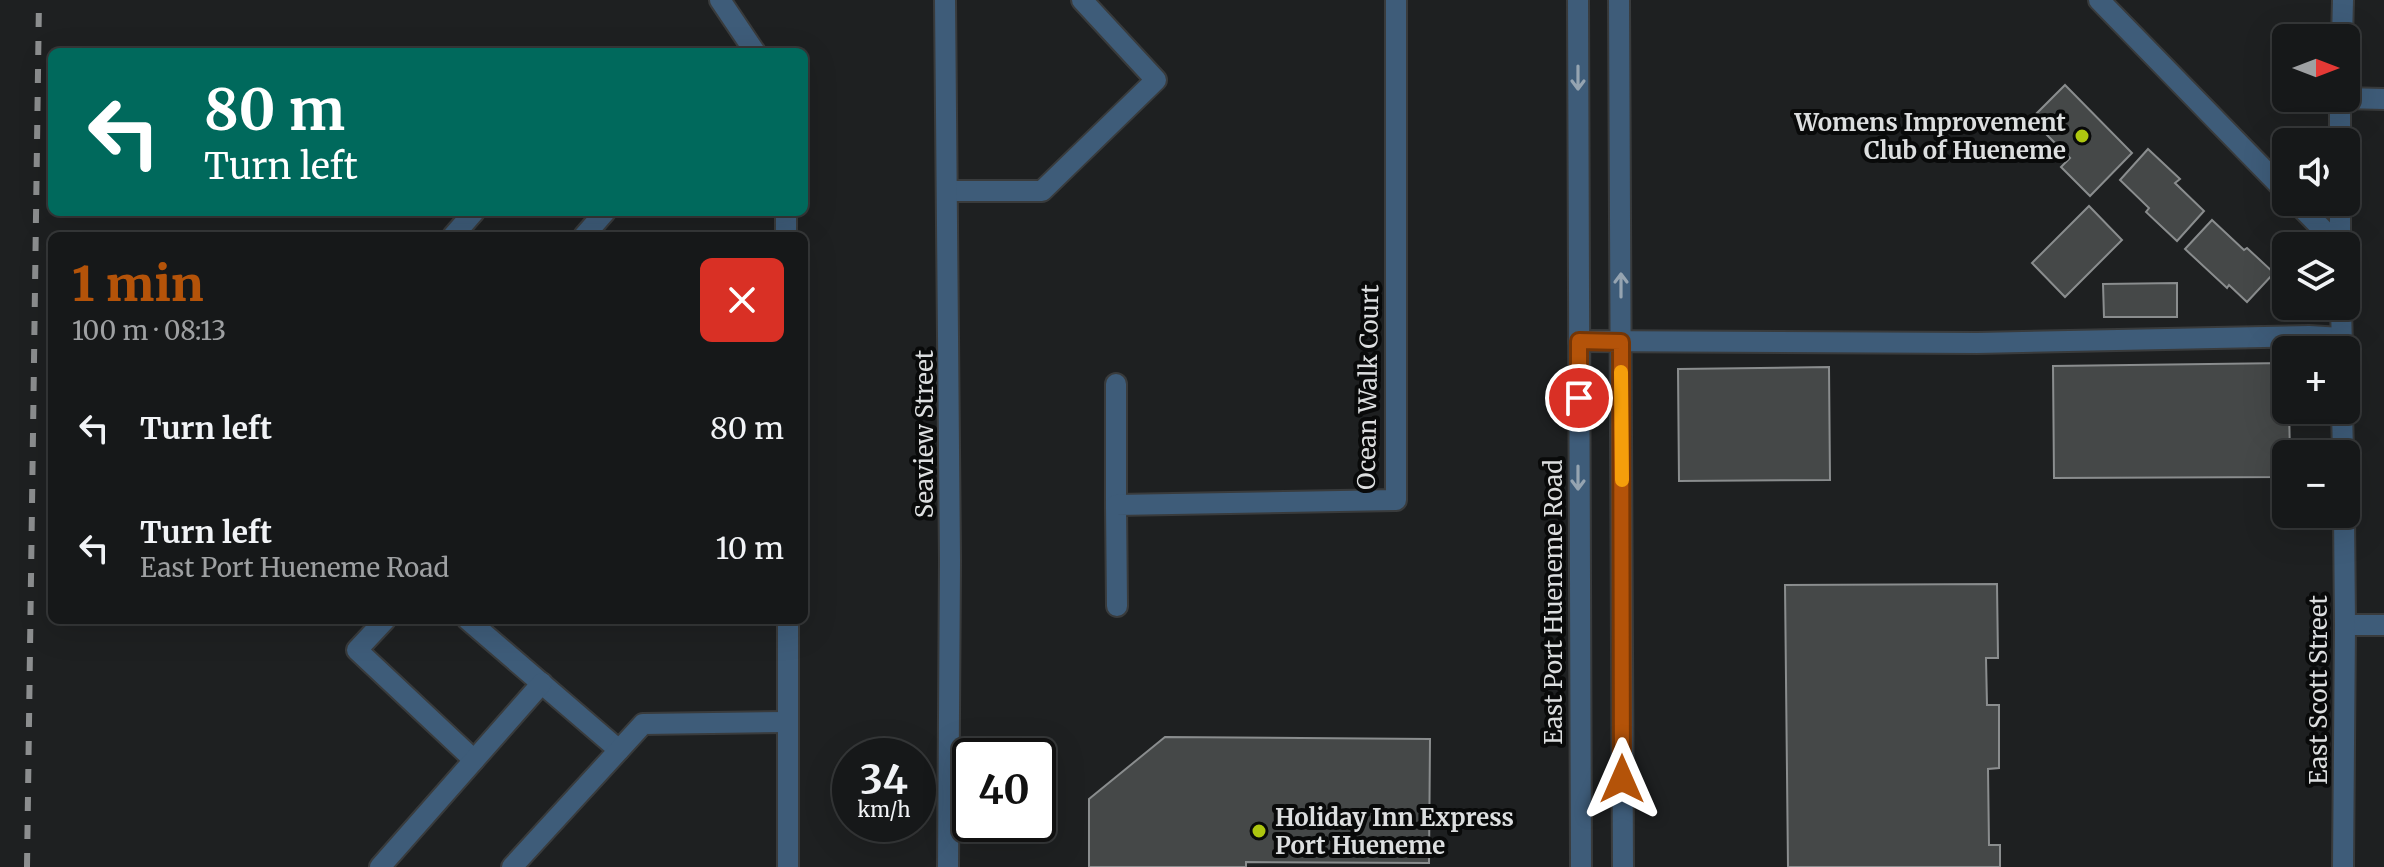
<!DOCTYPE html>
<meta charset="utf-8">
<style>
:root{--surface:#161819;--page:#1f2122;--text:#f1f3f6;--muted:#9ea0a2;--line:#353738;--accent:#b45309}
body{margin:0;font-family:Merriweather,serif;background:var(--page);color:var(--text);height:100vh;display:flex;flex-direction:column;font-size:30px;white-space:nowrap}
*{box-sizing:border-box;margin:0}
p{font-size:26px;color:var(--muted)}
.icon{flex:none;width:44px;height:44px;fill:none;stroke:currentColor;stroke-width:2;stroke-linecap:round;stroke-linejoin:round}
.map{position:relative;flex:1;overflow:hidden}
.details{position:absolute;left:48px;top:232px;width:760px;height:392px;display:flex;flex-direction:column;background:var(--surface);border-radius:12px;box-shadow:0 8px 32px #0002,0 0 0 2px var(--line)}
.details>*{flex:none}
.guide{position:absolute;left:48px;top:48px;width:760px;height:168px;border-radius:12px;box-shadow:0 8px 32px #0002,0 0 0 2px var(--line);background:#00695c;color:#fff;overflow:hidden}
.needle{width:52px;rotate:90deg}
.buttons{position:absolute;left:2272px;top:24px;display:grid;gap:16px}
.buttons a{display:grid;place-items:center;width:88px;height:88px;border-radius:12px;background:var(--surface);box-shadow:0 8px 32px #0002,0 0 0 2px var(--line);font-size:40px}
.speed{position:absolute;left:832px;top:738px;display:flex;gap:16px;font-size:40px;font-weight:700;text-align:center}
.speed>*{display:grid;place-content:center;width:104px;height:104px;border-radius:50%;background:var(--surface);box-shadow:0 8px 32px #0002,0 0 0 2px var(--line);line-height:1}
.speed small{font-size:20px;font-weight:400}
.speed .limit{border:4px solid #111;border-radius:12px;background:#fff;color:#111}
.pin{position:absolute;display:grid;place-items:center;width:68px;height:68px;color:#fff;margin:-34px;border:4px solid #fff;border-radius:50%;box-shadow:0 2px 8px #0007}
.me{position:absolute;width:88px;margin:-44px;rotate:0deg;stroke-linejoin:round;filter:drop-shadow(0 0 6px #0008)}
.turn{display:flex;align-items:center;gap:28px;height:168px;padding:0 24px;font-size:36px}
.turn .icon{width:104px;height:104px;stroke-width:2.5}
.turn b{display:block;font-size:56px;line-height:68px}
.round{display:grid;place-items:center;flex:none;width:84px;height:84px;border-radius:12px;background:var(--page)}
.headline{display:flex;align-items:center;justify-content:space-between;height:136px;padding:0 24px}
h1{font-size:48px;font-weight:800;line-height:60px;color:var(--accent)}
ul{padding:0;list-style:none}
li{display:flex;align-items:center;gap:24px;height:120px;padding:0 24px}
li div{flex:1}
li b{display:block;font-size:30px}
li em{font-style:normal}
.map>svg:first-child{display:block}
.building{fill:#454848;stroke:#8a8d8e;stroke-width:2}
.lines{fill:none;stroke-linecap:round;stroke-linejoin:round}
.service-casing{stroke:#393b3c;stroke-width:24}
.minor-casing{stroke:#393b3c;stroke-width:24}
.tertiary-casing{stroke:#393b3c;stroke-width:24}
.service{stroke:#3e5c79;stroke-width:20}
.minor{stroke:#3e5c79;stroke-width:20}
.tertiary{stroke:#3e5c79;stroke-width:20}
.rail{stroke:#8c8e8f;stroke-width:6;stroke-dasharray:14 14;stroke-linecap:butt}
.oneway{stroke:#95a4b1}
.route-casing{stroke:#753606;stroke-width:20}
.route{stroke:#b45309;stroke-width:14}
.slow{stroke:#f59e0b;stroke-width:14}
.poi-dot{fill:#adc60f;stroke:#090a0a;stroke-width:3}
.labels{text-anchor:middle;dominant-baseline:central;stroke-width:8;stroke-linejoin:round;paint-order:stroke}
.poi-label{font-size:24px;font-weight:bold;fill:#dcdedf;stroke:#090a0a;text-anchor:end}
.street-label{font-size:24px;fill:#dcdedf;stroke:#090a0a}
</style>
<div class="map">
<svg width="2384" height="867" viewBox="0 0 2384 867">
<rect width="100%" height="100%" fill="#1e2021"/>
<g class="building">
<path d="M2065,85L2132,153L2090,196L2061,167L2070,158L2031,119Z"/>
<path d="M2148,149L2180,179L2175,183L2204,211L2177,241L2146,212L2149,208L2120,180Z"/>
<path d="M2089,206L2122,240L2065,297L2032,263Z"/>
<path d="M2212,220L2244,250L2247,248L2274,273L2247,302L2229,285L2227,288L2185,249Z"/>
<path d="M2177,283V317H2104L2103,284Z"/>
<path d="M2286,363V410H2289L2290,454H2286V477L2054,478L2053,366Z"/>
<path d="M1829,367L1830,480L1679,481L1678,369Z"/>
<path d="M1997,584L1998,658H1986L1987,705H1999V768L1988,769L1989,845H2000V867H1788L1785,585Z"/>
<path d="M1165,737L1430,739L1429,863L1246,862V867H1089V799Z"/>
</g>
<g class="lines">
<defs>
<g id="service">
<path d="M2343,98L2384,99"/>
<path d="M947,191H1042L1156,80L1082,0"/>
<path d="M453,236L474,212"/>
<path d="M584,236L605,212"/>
<path d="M1579,341L1977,343L2309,336L2341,338"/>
<path d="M385,620L357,650L474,760"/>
<path d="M468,620L619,750"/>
<path d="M380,867L542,683"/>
<path d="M512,867L643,724L787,722"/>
</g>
<g id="minor">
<path d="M720,0L755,52"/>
<path d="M2099,0L2286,192"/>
<path d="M2342,38L2343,0"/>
<path d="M2340,98V142"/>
<path d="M2296,202L2339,246"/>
<path d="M2340,202V246"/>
<path d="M786,212V236"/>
<path d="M2341,306L2342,350"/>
<path d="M1116,384V505"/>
<path d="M2342,410L2343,454"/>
<path d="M1117,606L1116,505L1396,500V0"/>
<path d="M788,620V867"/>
<path d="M2345,625H2384"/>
<path d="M2343,867L2345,625L2344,514"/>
</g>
<g id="tertiary">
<path d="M945,0L950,561L948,867"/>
<path d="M1578,0L1581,867"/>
<path d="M1619,0L1623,867"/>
</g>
</defs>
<use href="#service" class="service-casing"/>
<use href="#minor" class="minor-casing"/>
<use href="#tertiary" class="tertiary-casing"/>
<use href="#service" class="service"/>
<use href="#minor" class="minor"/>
<use href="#tertiary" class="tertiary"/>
<path class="rail" d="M27,867L39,0"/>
</g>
<defs><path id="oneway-shaft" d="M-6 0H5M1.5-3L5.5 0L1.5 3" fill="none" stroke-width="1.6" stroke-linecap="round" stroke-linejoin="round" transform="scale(2)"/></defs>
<g class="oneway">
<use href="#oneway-shaft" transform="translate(1578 78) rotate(90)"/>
<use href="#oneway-shaft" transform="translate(1621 285) rotate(-90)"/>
<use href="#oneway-shaft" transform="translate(1578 478) rotate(90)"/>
</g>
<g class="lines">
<defs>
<path id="route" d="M1579,398V341L1621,342L1622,779"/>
</defs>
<use href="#route" class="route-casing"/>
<use href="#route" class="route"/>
<path class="slow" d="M1621,372L1622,480"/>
</g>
<g class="poi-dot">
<circle cx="2082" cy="136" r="8"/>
<circle cx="1259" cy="831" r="8"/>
</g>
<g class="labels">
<g class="poi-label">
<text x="2066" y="122">Womens Improvement<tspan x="2066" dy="28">Club of Hueneme</tspan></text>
<text x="1275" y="817" text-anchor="start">Holiday Inn Express<tspan x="1275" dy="28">Port Hueneme</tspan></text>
</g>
<g class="street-label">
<text transform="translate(1368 387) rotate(-89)">Ocean Walk Court</text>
<text transform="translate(924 434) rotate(-90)">Seaview Street</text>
<text transform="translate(1553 602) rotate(-90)">East Port Hueneme Road</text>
<text transform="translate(2318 690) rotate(-90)">East Scott Street</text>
</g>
</g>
</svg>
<div class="buttons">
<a><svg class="needle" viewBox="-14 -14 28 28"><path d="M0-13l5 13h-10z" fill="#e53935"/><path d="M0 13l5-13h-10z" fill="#9ea0a2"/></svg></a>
<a><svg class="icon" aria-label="sound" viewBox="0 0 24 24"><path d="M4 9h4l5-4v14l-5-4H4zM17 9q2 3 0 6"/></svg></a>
<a><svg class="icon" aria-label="layers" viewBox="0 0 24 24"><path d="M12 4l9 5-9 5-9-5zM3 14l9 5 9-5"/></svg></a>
<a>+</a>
<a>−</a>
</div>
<div class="speed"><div>34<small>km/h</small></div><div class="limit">40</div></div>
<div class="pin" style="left:1579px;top:398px;background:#d93025"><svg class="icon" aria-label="arrive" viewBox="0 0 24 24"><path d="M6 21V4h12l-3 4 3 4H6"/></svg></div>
<svg class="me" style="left:1622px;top:779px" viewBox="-20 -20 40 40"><path d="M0-17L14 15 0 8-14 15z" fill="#b45309" stroke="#fff" stroke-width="4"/></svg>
<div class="guide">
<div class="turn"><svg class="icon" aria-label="left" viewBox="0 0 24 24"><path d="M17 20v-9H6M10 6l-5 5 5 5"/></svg><div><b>80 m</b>Turn left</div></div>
</div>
<section class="details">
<div class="headline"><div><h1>1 min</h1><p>100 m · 08:13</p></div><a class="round" style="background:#d93025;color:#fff"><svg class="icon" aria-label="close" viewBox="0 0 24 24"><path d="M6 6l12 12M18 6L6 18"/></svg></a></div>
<ul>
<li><svg class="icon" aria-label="left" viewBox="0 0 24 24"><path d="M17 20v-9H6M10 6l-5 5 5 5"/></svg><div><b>Turn left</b></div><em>80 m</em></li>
<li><svg class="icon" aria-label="left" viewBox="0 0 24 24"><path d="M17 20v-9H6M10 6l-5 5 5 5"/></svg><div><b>Turn left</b><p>East Port Hueneme Road</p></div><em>10 m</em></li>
</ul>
</section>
</div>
